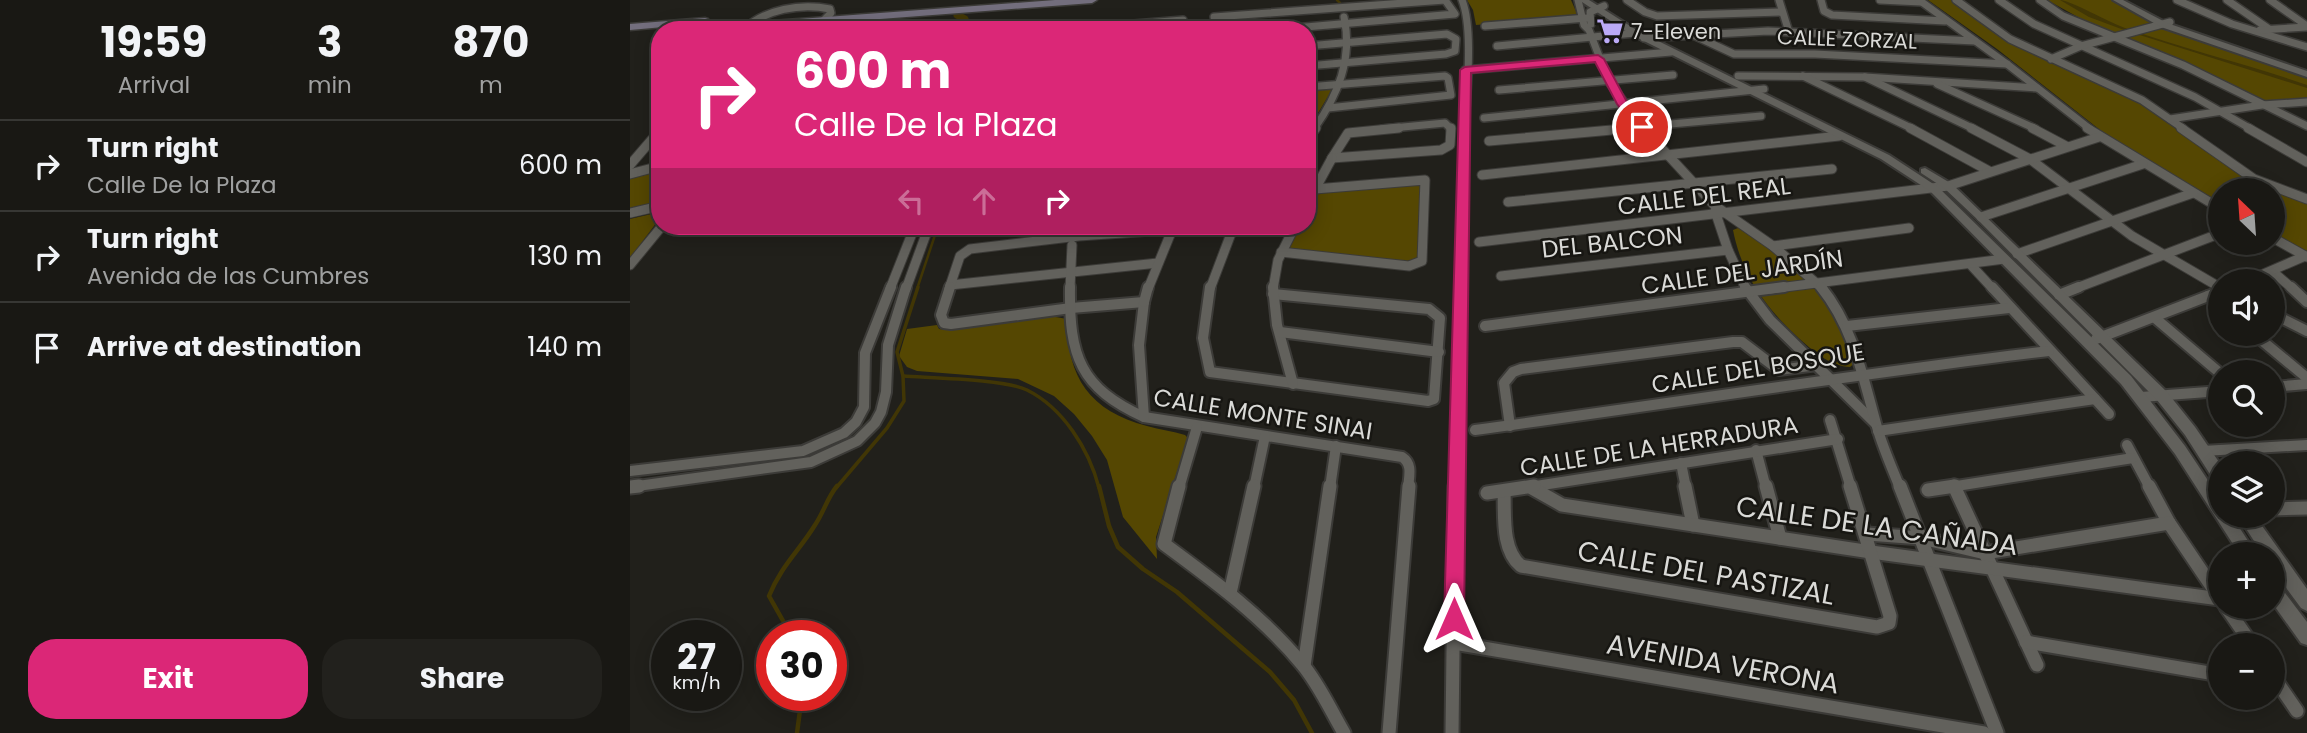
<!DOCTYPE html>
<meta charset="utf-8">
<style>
:root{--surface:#191814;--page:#22211d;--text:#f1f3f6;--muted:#9fa0a0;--line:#373734;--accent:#db2777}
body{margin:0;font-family:Poppins,sans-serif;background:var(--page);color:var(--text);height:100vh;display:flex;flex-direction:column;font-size:26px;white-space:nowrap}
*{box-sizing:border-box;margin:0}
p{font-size:23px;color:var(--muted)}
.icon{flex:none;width:38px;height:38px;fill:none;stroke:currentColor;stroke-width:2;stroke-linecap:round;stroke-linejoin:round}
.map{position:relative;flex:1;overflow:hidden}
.details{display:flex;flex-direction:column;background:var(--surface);width:630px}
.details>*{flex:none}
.banner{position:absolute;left:21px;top:21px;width:665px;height:214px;border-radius:28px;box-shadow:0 4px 18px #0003,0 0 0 2px var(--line);background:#db2777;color:#fff;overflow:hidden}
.needle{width:46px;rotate:335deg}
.controls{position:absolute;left:1578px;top:178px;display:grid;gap:14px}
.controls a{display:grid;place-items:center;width:77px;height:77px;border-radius:50%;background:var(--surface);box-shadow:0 4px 18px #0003,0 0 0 2px var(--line);font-size:35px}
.speed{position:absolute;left:21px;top:620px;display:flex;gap:14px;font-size:35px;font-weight:700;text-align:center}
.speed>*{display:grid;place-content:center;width:91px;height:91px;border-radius:50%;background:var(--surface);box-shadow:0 4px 18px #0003,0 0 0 2px var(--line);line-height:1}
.speed small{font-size:18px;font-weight:400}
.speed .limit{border:10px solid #d22;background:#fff;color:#111}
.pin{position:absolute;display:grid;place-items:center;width:60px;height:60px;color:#fff;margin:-30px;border:4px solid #fff;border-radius:50%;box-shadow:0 2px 7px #0007}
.me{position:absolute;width:77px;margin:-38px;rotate:0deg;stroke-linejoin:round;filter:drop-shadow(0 0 5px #0008)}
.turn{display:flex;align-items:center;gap:24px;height:147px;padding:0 28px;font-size:32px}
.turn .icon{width:91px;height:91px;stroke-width:2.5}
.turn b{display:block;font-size:49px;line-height:60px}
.lanes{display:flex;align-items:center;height:66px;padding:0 28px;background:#0003;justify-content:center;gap:35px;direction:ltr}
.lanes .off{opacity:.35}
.eta{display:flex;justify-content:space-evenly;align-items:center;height:119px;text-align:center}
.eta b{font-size:42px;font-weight:700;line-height:49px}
.button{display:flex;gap:14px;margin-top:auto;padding:14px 28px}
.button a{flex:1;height:80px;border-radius:28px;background:var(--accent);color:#fff;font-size:28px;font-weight:700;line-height:80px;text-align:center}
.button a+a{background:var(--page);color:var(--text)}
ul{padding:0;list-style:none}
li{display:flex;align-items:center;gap:21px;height:91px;padding:0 28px;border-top:2px solid var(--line)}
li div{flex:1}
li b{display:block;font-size:26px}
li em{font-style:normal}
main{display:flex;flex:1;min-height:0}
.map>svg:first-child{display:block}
.green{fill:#554702}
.water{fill:#413605}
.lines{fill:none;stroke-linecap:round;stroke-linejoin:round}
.stream-far2{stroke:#413605;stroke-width:2.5}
.stream-far1{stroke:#413605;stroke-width:3.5}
.stream{stroke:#413605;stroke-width:4.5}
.canal{stroke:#413605;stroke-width:7}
.minor-far3-casing{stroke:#3c3b38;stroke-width:10}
.minor-far2-casing{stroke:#3c3b38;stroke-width:11}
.minor-far1-casing{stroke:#3c3b38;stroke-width:14}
.minor-casing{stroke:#3c3b38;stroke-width:17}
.tertiary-casing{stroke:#3c3b38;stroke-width:4}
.secondary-casing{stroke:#3c3b38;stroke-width:3}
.minor-far3{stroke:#62615c;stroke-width:7}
.minor-far2{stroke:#62615c;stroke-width:9}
.minor-far1{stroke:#62615c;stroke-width:10}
.minor{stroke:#62615c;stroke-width:13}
.tertiary{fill:#62615c;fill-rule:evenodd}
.secondary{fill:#736e7d;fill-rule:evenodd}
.route{fill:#db2777;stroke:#8e194d;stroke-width:2}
.labels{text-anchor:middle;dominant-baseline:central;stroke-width:5;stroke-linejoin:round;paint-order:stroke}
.far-poi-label{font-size:21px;fill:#dadad7;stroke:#171612;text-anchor:start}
.far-street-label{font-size:21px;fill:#dadad7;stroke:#171612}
.street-label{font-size:24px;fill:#dadad7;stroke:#171612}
.near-street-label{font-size:28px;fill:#dadad7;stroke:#171612}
</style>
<main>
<section class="details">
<div class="eta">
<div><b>19:59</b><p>Arrival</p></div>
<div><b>3</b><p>min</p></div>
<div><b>870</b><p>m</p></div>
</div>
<ul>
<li><svg class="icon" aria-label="right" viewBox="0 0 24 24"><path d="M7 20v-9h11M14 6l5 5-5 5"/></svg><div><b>Turn right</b><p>Calle De la Plaza</p></div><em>600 m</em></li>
<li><svg class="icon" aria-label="right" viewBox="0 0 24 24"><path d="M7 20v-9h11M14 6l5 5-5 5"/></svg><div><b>Turn right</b><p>Avenida de las Cumbres</p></div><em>130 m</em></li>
<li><svg class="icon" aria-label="arrive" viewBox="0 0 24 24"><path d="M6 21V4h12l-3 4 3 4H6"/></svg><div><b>Arrive at destination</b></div><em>140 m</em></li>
</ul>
<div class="button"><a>Exit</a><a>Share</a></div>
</section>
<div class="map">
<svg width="1677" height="733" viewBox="0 0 1677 733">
<rect width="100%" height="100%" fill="#21201b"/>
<g class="green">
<path d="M837,0H941L948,16L846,25L843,10Z"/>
<path d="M1298,0H1323L1377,39L1513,103L1609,173L1677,202V251L1643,233V191H1591V203L1511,159L1479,137L1367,49Z"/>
<path d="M1417,0H1482L1511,17L1548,33L1677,76V100H1632L1466,27Z"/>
<path d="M697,88L702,90L677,131V89Z"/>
<path d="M30,170V204L0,210V179Z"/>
<path d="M790,182L794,185L788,260L781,263L659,248L671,226H677V214L688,193Z"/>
<path d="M30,212V218L0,258V219Z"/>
<path d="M1108,228L1114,229L1178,277L1201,303L1226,362L1220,367C1201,366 1187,354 1173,342C1138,311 1112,277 1103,230Z"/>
<path d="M420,316L437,319C437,378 460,411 517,426C530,430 543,431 555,435L558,438L526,537L527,559L493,517L477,460L462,436L444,414L424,396L388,379L287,371L277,367L269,356L277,329L307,325L309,329L319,330Z"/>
</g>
<path class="water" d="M1430,0C1440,0 1480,23 1495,28C1554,49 1617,64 1677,85V88L1494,30L1459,17Z"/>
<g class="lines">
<g class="stream-far2">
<path d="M707,0L710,3"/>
<path d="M287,289L305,235"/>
</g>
<g class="stream-far1">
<path d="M273,376C301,378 375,379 397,390C433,408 459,449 469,488"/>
<path d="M206,488L257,428L274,401L273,376L267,352L288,287"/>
</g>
<g class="stream">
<path d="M469,486L479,526L488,547L513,569L547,592L640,672L664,700L682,733"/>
<path d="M161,635L139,596C151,566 169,551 185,525C194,512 197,498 207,486"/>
<path d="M167,733L172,695"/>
</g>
<path class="canal" d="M327,15L335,19L339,30"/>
<defs>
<g id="minor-far3">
<path d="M832,0C844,30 836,96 835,129"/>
<path d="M948,0L954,25L959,30L979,82L1014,129"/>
<path d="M997,0L1015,12L1027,16L1152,12"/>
<path d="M1149,0L1159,32"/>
<path d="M1191,0L1194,11L1202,15L1315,21"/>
<path d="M1250,0L1291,2"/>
<path d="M1289,0L1377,64L1460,129"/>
<path d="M1326,0L1380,39L1512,100L1554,129"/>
<path d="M1369,0L1404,24L1565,97L1621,129"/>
<path d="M1410,0L1433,16L1553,65L1677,126"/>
<path d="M1547,0L1602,24L1677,47"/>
<path d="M1597,0L1639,29"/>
<path d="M1640,0L1677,26"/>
<path d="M584,17L815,0L825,14L641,30"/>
<path d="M961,24L960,12L974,6"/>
<path d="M855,26L957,18"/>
<path d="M113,30C135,9 171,3 200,9L201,13L184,30"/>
<path d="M431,30L553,20L554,30"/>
<path d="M1630,30L1677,27"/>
<path d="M1063,35L1104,54H1185L1377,64"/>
<path d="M1014,38L1138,31L1345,41"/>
<path d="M677,46L817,34L826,39L825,51L816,54L677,66"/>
<path d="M867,46L1005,33"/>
<path d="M1421,59L1451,46L1540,22"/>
<path d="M835,70L1041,52"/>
<path d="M1108,76L1235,77L1407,88"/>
<path d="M1173,76L1283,129"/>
<path d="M1235,77L1344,129"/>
<path d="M1307,84L1406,129"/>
<path d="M677,87L815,76L818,78L821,95L698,108"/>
<path d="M869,90L1043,75"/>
<path d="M854,118L1134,89"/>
<path d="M1540,119L1632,105L1677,102"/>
<path d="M684,129C708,95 723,59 714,17"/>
<path d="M752,129L815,123L821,129"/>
<path d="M984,129L1131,116"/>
</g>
<g id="minor-far2">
<path d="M1013,128L1084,205L1143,246L1193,289"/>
<path d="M1280,128L1359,171"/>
<path d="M1341,128L1400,159L1502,236L1591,288"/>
<path d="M1402,128L1436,146"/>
<path d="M1457,128L1591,209"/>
<path d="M1551,128L1624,179L1677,199"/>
<path d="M1618,128L1677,162"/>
<path d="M677,140L686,128"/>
<path d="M859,141L1004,128"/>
<path d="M702,158L718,133L769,128"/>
<path d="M702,158L811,150L820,145L821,128"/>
<path d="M0,165L30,130"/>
<path d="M0,174L30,166"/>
<path d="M852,175L1209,136"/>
<path d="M878,202L1202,169"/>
<path d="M677,204L702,158"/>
<path d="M1085,211L1098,250L1116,289"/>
<path d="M0,213L30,206"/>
<path d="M1351,217L1513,164"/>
<path d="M292,232L343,226"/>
<path d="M1643,238L1677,257"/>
<path d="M849,242L1318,186L1469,137"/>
<path d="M1143,246L1279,228"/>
<path d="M651,252L779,266L792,261L795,180L685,189"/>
<path d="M1387,254L1563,193"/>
<path d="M1340,264L1363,289"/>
<path d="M0,265L32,226"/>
<path d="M1642,271L1663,289"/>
<path d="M871,276L1098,250"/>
<path d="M1615,282L1675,256"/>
<path d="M320,285L528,263"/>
<path d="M260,289L285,226"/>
<path d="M276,289L299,226"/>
<path d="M319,289L330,256L340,249L449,236L537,230L540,235L518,289"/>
<path d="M440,289L442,245"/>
<path d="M580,289L602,231L610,228L664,227"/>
<path d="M643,289L648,260L665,226"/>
<path d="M831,289L835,128"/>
<path d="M1140,289L1374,259"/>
<path d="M1444,289L1591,233"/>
</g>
<g id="minor-far1">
<path d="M320,287L311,315L314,323L321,324L441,308L514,302"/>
<path d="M440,287C439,356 450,388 514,417L772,457C783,464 779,476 778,488"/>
<path d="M580,287L573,338L580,372L798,401L804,399L810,318L799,309L643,294"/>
<path d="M643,287L647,325L663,384"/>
<path d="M1115,287L1140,320L1245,423"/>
<path d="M1191,287C1224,328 1233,378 1247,427C1253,448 1262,468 1270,488"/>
<path d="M1362,287L1479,414"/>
<path d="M1661,287L1677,302"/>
<path d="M1429,295L1449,287"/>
<path d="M1578,296L1591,307"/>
<path d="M514,302L509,345L514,417"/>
<path d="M514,302L518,287"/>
<path d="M1643,314L1677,331"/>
<path d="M1525,318L1591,374"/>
<path d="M855,326L1154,287"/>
<path d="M1217,326L1379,308"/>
<path d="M650,332L809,352"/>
<path d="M1624,334L1677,378"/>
<path d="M1466,339L1591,291"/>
<path d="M1643,387L1677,384"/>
<path d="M1511,397L1591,391"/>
<path d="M1200,420L1221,488"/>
<path d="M880,426L874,383L883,372L891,369L1103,342H1112L1149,370L1187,365"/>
<path d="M845,430C1037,404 1227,374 1419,351"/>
<path d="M1248,431L1465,399"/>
<path d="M1497,445L1520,488"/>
<path d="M1126,450L1136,488"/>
<path d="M1573,451L1677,445"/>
<path d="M1051,463L1056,488"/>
<path d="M0,471L173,451L214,433L226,422L234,407L235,353L261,287"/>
<path d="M0,487L181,462L227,441L245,423L251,412L256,392L258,345L276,287"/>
<path d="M549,488L567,427"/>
<path d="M624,488L635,436"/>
<path d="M700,488L706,446"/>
<path d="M825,488L831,287"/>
<path d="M893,488L1208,439"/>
<path d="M1314,488L1503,458"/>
</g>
<g id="minor">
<path d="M549,486L534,544C583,580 633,617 672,664C689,684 701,711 714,733"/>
<path d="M1055,486L1063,525"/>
<path d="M1136,486L1150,538"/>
<path d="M1270,486L1367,733"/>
<path d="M1324,486L1407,665"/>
<path d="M1519,486L1539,523L1591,600"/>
<path d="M0,487L9,486"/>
<path d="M902,488L932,505L1241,552L1590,599"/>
<path d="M1298,490L1325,486"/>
<path d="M874,491C875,514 871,550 891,566L1247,627L1259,623L1260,616L1220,486"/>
<path d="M857,493L904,486"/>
<path d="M1643,509L1677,508"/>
<path d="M1237,534L1292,538L1355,553L1539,523"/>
<path d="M600,593L624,486"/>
<path d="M1596,607L1623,646"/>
<path d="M1396,642L1591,675"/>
<path d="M824,643L1354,733"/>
<path d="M674,666L700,486"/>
<path d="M1643,676L1667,711"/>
<path d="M759,733L779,486"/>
<path d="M822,733L825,486"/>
</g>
<g id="tertiary">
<path d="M949,0H959L1008,31L1259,155L1308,187L1501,376L1555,446L1591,500V516H1602L1627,555H1610L1545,454L1491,384L1300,191L1251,159L1002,35Z"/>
<path d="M1483,0H1493L1537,23L1677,71V77L1531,27Z"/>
<path d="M1295,168L1322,184L1537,392L1565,427L1591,465V484L1585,482L1555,435L1527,400L1347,219L1314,188L1291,173V169Z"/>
<path d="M1608,516H1625L1677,589V611L1671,608L1643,570V555H1633Z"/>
<path d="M1643,583L1649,585L1677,622V645L1671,643L1643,604Z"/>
</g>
<g id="secondary">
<path d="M425,0H467L462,3L105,30H58L63,27Z"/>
<path d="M75,18L78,19V23L0,30V24Z"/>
</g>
</defs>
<use href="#minor-far3" class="minor-far3-casing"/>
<use href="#minor-far2" class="minor-far2-casing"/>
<use href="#minor-far1" class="minor-far1-casing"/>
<use href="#minor" class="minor-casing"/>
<use href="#tertiary" class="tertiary-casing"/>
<use href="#secondary" class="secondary-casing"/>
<use href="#minor-far3" class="minor-far3"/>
<use href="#minor-far2" class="minor-far2"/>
<use href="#minor-far1" class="minor-far1"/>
<use href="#minor" class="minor"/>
<use href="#tertiary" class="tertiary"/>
<use href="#secondary" class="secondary"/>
</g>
<path class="route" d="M968,55L974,59L997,102L1017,127L1016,130H1007L987,104L965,62L841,73L834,619L831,625L824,628L817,625L814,619L830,70L835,67Z"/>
<defs>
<symbol id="supermarket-bare" viewBox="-9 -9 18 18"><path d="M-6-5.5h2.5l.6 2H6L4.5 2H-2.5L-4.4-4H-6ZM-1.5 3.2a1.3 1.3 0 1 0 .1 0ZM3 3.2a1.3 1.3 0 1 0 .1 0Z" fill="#bbaaf6" stroke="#171612" stroke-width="2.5" paint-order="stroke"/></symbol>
</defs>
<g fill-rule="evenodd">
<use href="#supermarket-bare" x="961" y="12" width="38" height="38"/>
</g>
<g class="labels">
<g class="far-poi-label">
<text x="1001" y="31">7-Eleven</text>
</g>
<g class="far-street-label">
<text transform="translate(1217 39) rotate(2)">CALLE ZORZAL</text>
</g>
<g class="street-label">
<text transform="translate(1074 196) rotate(-7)">CALLE DEL REAL</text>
<text transform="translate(982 242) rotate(-6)">DEL BALCON</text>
<text transform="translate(1112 272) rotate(-8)">CALLE DEL JARDÍN</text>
<text transform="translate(1128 368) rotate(-9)">CALLE DEL BOSQUE</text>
<text transform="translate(633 414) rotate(9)">CALLE MONTE SINAI</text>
<text transform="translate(1029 446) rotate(-9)">CALLE DE LA HERRADURA</text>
</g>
<g class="near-street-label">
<text transform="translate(1247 526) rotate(8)">CALLE DE LA CAÑADA</text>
<text transform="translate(1076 573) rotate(10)">CALLE DEL PASTIZAL</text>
<text transform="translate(1093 664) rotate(10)">AVENIDA VERONA</text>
</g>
</g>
</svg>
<div class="controls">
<a><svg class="needle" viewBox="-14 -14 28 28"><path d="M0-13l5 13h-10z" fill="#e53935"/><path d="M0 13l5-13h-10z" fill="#9fa0a0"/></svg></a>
<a><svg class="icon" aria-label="sound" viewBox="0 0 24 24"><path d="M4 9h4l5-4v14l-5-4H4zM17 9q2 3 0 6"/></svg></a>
<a><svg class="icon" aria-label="search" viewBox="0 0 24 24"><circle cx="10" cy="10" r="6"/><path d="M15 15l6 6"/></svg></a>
<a><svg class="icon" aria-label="layers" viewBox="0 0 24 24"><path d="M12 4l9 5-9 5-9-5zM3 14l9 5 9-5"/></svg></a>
<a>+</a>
<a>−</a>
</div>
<div class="speed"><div>27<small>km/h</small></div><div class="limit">30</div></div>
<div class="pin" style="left:1012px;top:127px;background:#d93025"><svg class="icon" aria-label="arrive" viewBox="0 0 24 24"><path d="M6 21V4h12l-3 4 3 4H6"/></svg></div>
<svg class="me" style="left:824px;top:619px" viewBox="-20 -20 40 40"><path d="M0-17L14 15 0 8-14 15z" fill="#db2777" stroke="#fff" stroke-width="4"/></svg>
<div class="banner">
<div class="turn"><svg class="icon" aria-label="right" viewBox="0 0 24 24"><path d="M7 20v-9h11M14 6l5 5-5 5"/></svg><div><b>600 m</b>Calle De la Plaza</div></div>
<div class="lanes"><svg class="icon off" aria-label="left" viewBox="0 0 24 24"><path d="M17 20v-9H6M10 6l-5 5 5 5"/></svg><svg class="icon off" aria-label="ahead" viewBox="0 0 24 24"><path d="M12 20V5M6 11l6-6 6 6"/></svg><svg class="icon" aria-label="right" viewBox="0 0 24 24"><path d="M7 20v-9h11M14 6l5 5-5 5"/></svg></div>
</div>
</div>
</main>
